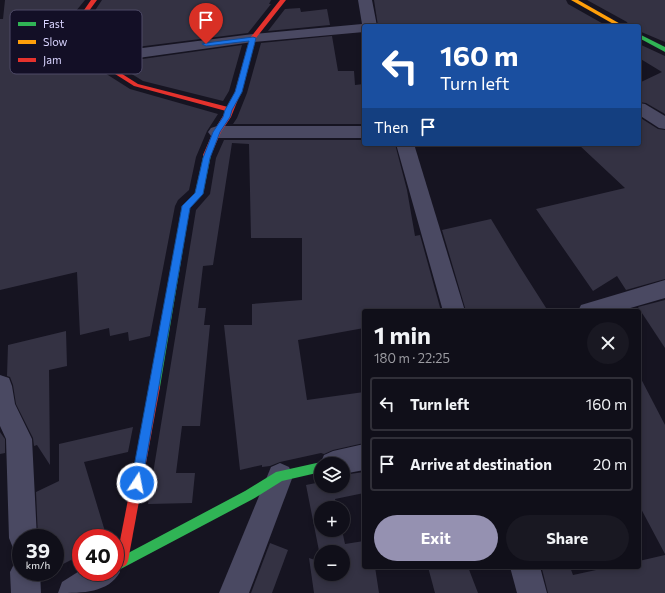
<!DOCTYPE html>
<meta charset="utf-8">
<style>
:root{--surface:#100f19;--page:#191822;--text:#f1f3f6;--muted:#9c9ca2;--line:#302f38;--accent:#9591b1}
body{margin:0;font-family:Commissioner,sans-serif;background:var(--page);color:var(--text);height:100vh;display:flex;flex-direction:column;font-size:15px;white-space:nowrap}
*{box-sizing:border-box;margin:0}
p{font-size:13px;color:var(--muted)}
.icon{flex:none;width:22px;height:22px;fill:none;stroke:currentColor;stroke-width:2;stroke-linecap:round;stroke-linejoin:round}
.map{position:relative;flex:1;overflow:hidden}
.panel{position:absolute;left:362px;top:309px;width:279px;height:260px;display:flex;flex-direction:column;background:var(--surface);border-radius:4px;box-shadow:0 2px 6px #0003,0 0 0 1px var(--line)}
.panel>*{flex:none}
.hud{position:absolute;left:362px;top:24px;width:279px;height:122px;border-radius:4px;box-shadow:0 2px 6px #0003,0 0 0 1px var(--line);background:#1a4fa0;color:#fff;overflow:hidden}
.fabs{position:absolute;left:314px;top:457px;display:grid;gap:8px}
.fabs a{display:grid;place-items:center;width:36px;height:36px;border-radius:50%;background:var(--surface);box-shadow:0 2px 6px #0003,0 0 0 1px var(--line);font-size:20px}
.speed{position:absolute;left:12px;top:529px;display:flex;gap:8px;font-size:20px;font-weight:700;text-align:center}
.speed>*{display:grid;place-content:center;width:52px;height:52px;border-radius:50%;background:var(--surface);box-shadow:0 2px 6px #0003,0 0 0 1px var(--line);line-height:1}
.speed small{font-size:10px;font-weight:400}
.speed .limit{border:6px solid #d22;background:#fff;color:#111}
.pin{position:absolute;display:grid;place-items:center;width:34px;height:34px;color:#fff;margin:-41px -17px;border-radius:50% 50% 50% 0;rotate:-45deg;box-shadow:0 0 4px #0007}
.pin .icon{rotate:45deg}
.me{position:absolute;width:44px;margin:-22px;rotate:11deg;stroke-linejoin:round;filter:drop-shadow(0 0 3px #0008)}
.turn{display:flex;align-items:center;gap:14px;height:84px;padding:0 12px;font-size:18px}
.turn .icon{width:52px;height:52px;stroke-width:2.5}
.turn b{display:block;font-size:28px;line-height:34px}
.then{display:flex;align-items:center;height:38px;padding:0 12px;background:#0003;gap:8px;font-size:15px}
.round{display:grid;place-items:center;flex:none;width:42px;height:42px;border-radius:21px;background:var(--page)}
.headline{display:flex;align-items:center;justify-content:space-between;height:68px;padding:0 12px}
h1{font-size:24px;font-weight:700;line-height:30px}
.button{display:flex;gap:8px;margin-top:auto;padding:8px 12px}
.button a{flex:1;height:46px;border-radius:24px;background:var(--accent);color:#fff;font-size:16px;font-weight:700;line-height:46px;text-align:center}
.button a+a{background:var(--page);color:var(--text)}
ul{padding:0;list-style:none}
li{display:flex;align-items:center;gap:12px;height:54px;margin:0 8px 6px;padding:0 4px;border:2px solid var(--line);border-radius:4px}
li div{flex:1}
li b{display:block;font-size:15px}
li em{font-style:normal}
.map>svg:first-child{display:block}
.building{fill:#343243}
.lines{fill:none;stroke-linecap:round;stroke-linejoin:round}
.street{fill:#4a4962;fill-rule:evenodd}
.fast{fill:#30b455;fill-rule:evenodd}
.slow{fill:#ff9f0a;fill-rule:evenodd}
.jam{fill:#e5322d;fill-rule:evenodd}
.route{fill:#1a73e8;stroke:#114b97}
.key{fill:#130f26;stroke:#4e4a67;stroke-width:1}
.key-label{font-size:11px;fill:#d9d4ff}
</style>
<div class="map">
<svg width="665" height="593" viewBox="0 0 665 593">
<rect width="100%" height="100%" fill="#161421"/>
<g class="building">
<path d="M5,0H85L56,35L78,56L130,89L218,114L207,131L196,157L189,190L178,200L175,206L150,336L129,341L128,332L110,336L109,328L80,335L77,272L0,290V19H3Z"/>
<path d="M102,0H271L269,4H271L248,33L97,52L75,35L90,18Z"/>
<path d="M374,0H566L568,4L607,26H378Z"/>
<path d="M587,0H665V42L639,31V26H629L627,22Z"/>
<path d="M300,8L301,12L327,9L330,25L268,31L285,9Z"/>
<path d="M332,36L338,71H354L355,85L364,84V124H233L237,118L247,93L261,43Z"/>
<path d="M639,44L665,56V114L646,103L639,102V83L662,72L639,58Z"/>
<path d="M242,45L229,91L223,101L143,81L114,63Z"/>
<path d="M639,117L658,129L665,130V279L626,290L617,276L593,291L536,209L625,188L578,144H639Z"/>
<path d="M224,140H364V144H395L407,190L415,236L420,235L441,311H364V328L298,340L307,400L364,392V443L333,450L324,454L321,453L280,462L270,466L262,467V465L240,470L224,325H252V304L302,300V238H251L249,144L232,143L213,265L203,266L198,308H206L204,325H210L200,426H182L176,473H195L192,503L148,504L196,210L210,194L216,158Z"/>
<path d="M491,219L520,267L548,311H466L442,230Z"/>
<path d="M665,300V348L638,307Z"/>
<path d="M66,331L67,366L49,370L50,465L37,445L34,446L33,438L16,404L13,385L10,377L7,376L8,345Z"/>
<path d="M639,375L665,425V554L639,505Z"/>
<path d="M133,427L128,452L84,462L107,538H81V555L55,568V538H38L36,492L59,481V444Z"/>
<path d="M0,432L5,439V453L0,454Z"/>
<path d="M364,472V493L335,499L337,508H321V530H342L345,544L364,541V567H375L379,593H314L309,558L321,562V574H343V552H321V561L306,485L321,482V486H343V475Z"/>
<path d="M270,543L288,550L272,593H251Z"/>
<path d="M665,555V593H548L542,569L570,567L573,575L610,567H639V561Z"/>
<path d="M428,567H468L478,593H435Z"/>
</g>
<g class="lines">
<g class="street">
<path d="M358,0H372L377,26H364V32L253,42L95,64L89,62L87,59L89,56L95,54L253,34L362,24Z"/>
<path d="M639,103L645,104L665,116V129L659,128L639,115Z"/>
<path d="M217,126H364V138H217L211,136L208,132L211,128Z"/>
<path d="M396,144H414L465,311H443Z"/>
<path d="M665,280V298L620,311H578L581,305Z"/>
<path d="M0,375L9,378L12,386L15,404L32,439L37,538H21V551L13,548L9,538L6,439L0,426Z"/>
<path d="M364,444V470L343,474V464H321V467L320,464L324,455L333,451Z"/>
<path d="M280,463L289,467L293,476L249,593H219L271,467Z"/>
<path d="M21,559V572H40L41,593H11L10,572L15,562Z"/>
<path d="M115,561L120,572C108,593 83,593 58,593L62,582L81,570V572H115Z"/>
<path d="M510,567H540L547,593H517Z"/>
</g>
<g class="fast">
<path d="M639,34L665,47V52L639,38Z"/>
<path d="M204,153H210L211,155L203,194L190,207L160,387L159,390L155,391L151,390L150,387L182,206L195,193Z"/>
<path d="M321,462L325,464H321V472L282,481L253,499L115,572V560L245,491L276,472Z"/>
</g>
<path class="slow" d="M571,0H578L624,26H617Z"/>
<g class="jam">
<path d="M91,0H97L86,15L68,35L86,51L138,84L228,107L235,92L250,38L280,0H286L256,38L241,92L231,117L221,132L210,157H204L203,155L213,132L226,111L134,86L82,53L63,36V34L82,13Z"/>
<path d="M155,383L159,384L160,387L128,561L126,565L122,567L118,565L116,561L150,387L151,384Z"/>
</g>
</g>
<path class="route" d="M253,37L256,38L242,92L232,110L230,117L220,132L210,158L203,194L190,208L142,483L141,487L137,488L133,487L131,483L182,206L195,193L203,158L213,132L223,117L225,110L235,92L249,41L206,46L202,44L206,43Z"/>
<rect x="10" y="10" width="132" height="64" rx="6" class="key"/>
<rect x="18" y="22" width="18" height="4" fill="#30b455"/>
<rect x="18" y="40" width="18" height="4" fill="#ff9f0a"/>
<rect x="18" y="58" width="18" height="4" fill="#e5322d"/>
<g class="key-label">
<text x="43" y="28">Fast</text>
<text x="43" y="46">Slow</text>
<text x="43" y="64">Jam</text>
</g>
</svg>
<div class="fabs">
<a><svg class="icon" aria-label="layers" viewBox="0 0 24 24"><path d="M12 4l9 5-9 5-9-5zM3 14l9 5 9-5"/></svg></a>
<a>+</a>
<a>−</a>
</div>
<div class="speed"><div>39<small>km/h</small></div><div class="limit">40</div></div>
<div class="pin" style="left:206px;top:44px;background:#d93025"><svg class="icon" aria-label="arrive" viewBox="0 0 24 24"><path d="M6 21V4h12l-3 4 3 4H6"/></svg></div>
<svg class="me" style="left:137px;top:483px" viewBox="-20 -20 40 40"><circle r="17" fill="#1a73e8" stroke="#fff" stroke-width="3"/><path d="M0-11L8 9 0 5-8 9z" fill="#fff"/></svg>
<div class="hud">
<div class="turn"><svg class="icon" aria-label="left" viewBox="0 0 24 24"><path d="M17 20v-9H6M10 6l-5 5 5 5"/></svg><div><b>160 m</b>Turn left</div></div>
<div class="then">Then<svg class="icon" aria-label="arrive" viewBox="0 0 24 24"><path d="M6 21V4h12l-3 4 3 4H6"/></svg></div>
</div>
<section class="panel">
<div class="headline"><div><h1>1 min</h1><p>180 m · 22:25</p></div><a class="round"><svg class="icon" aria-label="close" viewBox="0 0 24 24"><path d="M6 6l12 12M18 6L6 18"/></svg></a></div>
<ul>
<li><svg class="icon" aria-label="left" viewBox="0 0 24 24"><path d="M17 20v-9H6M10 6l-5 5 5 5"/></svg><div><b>Turn left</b></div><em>160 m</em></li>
<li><svg class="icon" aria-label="arrive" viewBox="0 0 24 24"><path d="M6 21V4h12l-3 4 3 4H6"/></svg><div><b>Arrive at destination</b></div><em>20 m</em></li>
</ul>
<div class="button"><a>Exit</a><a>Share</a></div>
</section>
</div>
